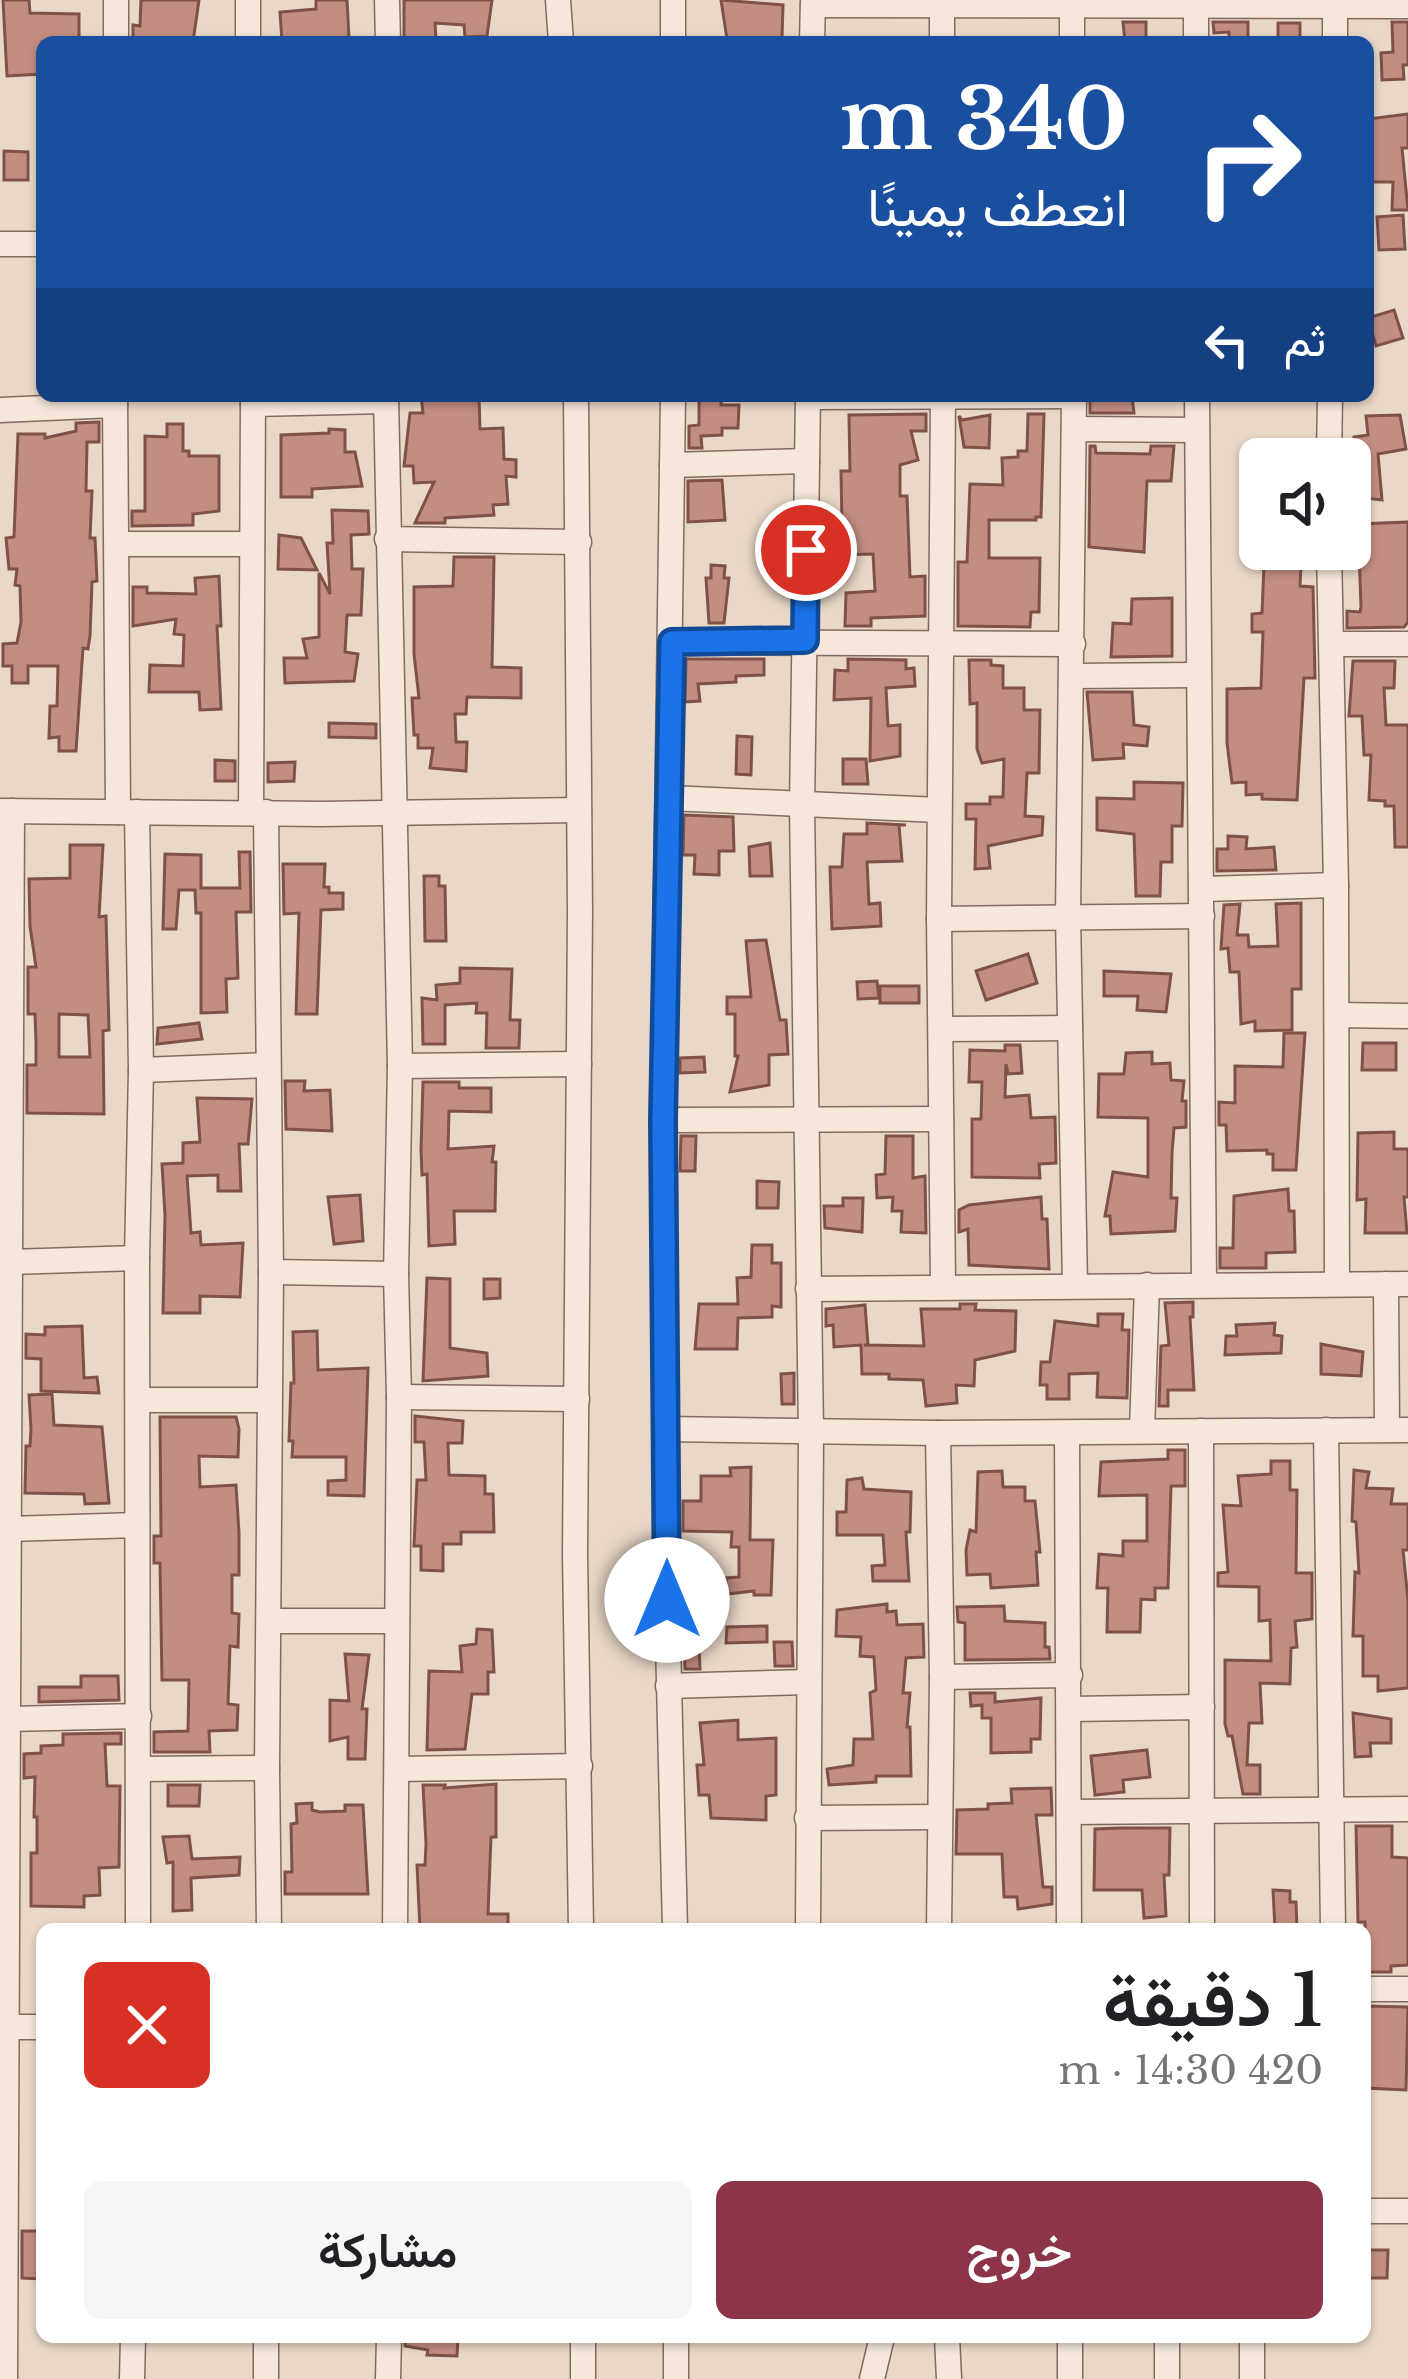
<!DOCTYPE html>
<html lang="ar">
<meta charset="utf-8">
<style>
:root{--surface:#fff;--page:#f6f6f6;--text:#202124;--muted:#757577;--accent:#8c3549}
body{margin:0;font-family:"Libre Baskerville",Vazirmatn,serif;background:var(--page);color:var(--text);direction:rtl;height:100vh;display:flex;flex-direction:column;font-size:45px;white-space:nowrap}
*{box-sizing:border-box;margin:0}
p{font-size:39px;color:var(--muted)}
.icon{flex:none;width:66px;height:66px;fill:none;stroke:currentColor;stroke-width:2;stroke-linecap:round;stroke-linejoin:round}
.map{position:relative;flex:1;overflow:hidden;direction:ltr}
.sheet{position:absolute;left:36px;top:1923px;width:1335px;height:420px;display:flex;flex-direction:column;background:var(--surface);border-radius:18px;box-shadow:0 3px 9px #0004;direction:rtl}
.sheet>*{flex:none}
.guide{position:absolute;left:36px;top:36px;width:1338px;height:366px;border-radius:18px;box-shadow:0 3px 9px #0004;direction:rtl;background:#1a4fa0;color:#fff;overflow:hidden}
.tools{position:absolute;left:1239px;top:438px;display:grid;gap:24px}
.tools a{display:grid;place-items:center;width:132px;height:132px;border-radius:18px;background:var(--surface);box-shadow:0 3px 9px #0004;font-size:60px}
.pin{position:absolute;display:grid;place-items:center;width:102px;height:102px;color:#fff;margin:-51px;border:6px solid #fff;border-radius:50%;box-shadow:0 3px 12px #0007}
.me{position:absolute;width:132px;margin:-66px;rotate:0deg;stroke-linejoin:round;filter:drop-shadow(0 0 9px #0008)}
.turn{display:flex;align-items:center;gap:42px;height:252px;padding:0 48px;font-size:54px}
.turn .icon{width:156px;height:156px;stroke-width:2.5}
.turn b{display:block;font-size:84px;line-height:102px}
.then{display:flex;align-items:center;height:114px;padding:0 48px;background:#0003;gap:24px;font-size:45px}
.round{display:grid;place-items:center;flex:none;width:126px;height:126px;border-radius:18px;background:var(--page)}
.overview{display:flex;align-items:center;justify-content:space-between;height:204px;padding:0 48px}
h1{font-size:72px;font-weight:600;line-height:90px}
.primary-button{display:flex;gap:24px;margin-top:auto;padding:24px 48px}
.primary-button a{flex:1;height:138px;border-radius:18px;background:var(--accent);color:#fff;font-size:48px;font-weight:600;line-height:138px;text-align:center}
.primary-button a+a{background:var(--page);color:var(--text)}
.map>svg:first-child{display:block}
.building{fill:#c38e82;stroke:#805147;stroke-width:3;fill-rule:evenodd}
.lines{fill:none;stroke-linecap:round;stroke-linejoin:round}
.minor-casing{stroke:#836a5f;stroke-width:27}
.minor{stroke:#f5e7da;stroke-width:24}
.route-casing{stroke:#114b97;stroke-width:30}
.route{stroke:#1a73e8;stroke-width:21}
</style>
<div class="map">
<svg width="1408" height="2379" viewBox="0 0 1408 2379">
<rect width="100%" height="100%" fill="#e9d8c8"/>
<g class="building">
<path d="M3,0H29L30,13L79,14V42H42V74L7,76Z"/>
<path d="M141,0H199L193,42H133V25L140,26Z"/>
<path d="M316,0H347L349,38L282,42L280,12L316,9Z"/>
<path d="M404,0H492L487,36L465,37L464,25L435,23L436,40L404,42Z"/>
<path d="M721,0L783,5L782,38L727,39Z"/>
<path d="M1123,22H1146V42H1125Z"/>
<path d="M1213,22H1248V42H1229V32L1214,33Z"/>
<path d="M1392,22H1408V65H1403L1404,79L1382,80L1381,53L1393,52Z"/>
<rect x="1278" y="23" width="22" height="19"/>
<path d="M1408,114V148H1402L1408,210H1392L1393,182H1368V119Z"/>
<path d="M4,151L28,152V180H4Z"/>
<path d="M1403,215L1405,249L1379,250L1377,217Z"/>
<path d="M1394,310L1403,338L1376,346L1368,318Z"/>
<path d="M421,396H479L480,429L503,428L504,459L516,460V477L506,476L508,504L493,505L494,515L445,518V523H415L434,482L414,483L413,466H404L410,413H423Z"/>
<path d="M699,396H722L721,405H739L738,428H722V435L701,436L702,448H689V426L699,425Z"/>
<path d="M1090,396H1132L1134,413H1090Z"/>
<path d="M926,414V431H911L918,460L900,465V496H907L910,577L925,576V616L871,618V626H845L846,593L875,591L873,554L835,555V525H842L841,471H850L849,415Z"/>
<path d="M1028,414H1044L1041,517H1036V520H989V558H1040L1039,612H1031L1030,627L958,626V562H967L970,484L1003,485L1002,458L1018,457V451H1027Z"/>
<path d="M990,415L989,448L964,447L959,416L962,420Z"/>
<path d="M1400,415L1406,449L1378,454L1382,500L1350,496V475L1358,476L1354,437L1368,435L1366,416Z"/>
<path d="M99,422V442H87L86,491H92L90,538H95L97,581L92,582L90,636L88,649L83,648L76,751H59V737L49,738L50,706H57L58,666H28V683H12V666H3V644L17,643L21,622L20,586L15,585L17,569H9L6,538L14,537L18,434H45V438L76,431V423Z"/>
<path d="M167,424H183V451H189V456H219V511L193,514V525L132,526V511H145V436L167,437Z"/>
<path d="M329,429L345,430V452H355L362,486L312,489V497H281V435L329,433Z"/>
<path d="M1090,446H1095L1096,453L1150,454L1151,446H1174L1171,481H1147L1144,552L1089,547Z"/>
<path d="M722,480L725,520L688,522V481Z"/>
<path d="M332,510L368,511L369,534L351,535L352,569H363L361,615H347L345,652L358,654L354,681L285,683L284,658H307L303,639L319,637V573L330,594L327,543H333Z"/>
<path d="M1408,522V622L1404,627L1347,628V611L1360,612L1361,607L1358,524Z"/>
<path d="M279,535L301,538L317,570L278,569Z"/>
<path d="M454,557H494L492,667L521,668V698L467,697L466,714H455L456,742H467L466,771L430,768L433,748H418V735H414L412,698H419L414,654V587L453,586Z"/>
<path d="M711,565L725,566L724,578H729L724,623H709L706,578H711Z"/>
<path d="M1264,565L1301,566L1300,586L1313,587L1315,678H1304L1297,800L1262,799V794L1246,795V782L1232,783L1227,743V689L1261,688L1263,632H1252V614L1262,613Z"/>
<path d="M219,576L221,626H217L221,709L200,710L199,692H149L150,665L183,666L184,635L174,634L176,619L133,626V587H147V593L196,594L195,578Z"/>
<path d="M1172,598V656L1111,657L1113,623L1131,624L1132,599Z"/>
<path d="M686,659H764V675L736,676V682L698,684L700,701L685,702Z"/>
<path d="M848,659L906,660V669L914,668L915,686L886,688L888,726L900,725V756L870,761L871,698L834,700L835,670L848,671Z"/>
<path d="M969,660H991V665L1003,666V688H1024V710H1040L1039,773H1027L1025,816L1043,817L1042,835L988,846L990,868L975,869L976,819H966V804H990V797H1003L1004,759L982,763L977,749V703L970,704Z"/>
<path d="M1353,661H1395L1394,688H1384L1386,725H1408V847H1395L1394,806H1385V801L1369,800L1371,755H1364L1362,716H1349Z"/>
<path d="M1087,692H1132L1134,725L1149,727L1147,746L1123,744L1124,758L1093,760Z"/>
<path d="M329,723L376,724V738L329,737Z"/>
<path d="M737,736L752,737L751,775L736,774Z"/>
<path d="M843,759H866L868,784H843Z"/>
<path d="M215,760L235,761V781H215Z"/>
<path d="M295,762L294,781L268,782V763Z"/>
<path d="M1134,782L1183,783L1182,826H1172V862H1161L1160,896H1136L1134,834L1097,830V798L1134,799Z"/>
<path d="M684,815L733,817L734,851H719V875L694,874L695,855H683Z"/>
<path d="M867,823L906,825H899L902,861L867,862L869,904L880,903L881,926L832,929L830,867H842L844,834H867Z"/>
<path d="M1228,836L1247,837L1246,849L1274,847L1276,870L1217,871V849H1228Z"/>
<path d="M770,843L772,876H750L749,847Z"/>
<path d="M70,845H103L99,917L106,916L109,1030L103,1031L104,1114L27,1113V1065H36V1042L35,1014H28V967H36L30,926L29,879L70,878ZM59,1014L88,1015L90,1057H59Z"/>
<path d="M239,852H250L251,912H236L238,978L226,979L227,1012L201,1013V913H196L195,890H179L176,929H163L165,854L201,855V888H240Z"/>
<path d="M283,864H325L324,887H329V893H343V909L321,910L317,1014H296L299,913L284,914Z"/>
<path d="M424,876H439V886H445L446,941H425Z"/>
<path d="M1301,903V989H1292V1030L1255,1031V1021L1241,1024L1239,972H1230L1228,948L1221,949L1224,905L1240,904L1237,935H1248L1249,947L1278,946L1276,904Z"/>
<path d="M766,940L780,1020H786L788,1054L769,1055V1085L730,1092L738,1056H735V1014H727V997H751L746,941Z"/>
<path d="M1028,954L1037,983L986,1000L976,971Z"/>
<path d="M460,968L512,969L510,1020H520L519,1048H486L487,1013H476L477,1003L445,1005V1044H423L422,998L437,1000L436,985L460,983Z"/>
<path d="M1104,971L1171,974L1166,1012L1137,1010L1138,996H1104Z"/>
<path d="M877,981L879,998L858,999L857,982Z"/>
<rect x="880" y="986" width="39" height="17"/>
<path d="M199,1023L202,1039L157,1044L158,1028Z"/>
<path d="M1284,1033H1305L1296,1170H1273V1154H1267V1150L1227,1151L1226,1125H1219V1102L1235,1103V1066L1283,1067Z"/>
<path d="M1363,1043H1396V1070H1362Z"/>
<path d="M1005,1045H1020L1022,1073L1008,1074L1006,1064L1005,1097L1029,1095L1031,1118L1055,1117L1056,1163L1039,1164L1040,1178L972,1177V1119H981L982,1082H969L970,1050L1005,1051Z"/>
<path d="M1152,1052V1064L1170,1063L1171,1080L1184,1081L1182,1101H1186V1127L1174,1128L1172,1153L1171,1198H1177L1175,1231L1111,1234L1110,1216H1105L1113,1172L1148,1177V1118L1098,1117L1099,1074H1124L1126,1053Z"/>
<path d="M704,1057L705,1072L680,1073V1058Z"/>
<path d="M285,1081H305L304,1091L330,1090L332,1131L286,1129Z"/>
<path d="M423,1082H459V1088H491V1112L449,1111L448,1149L494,1146L492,1162H496L495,1211H454L455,1244L429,1246L427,1174L422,1175L421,1150Z"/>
<path d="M197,1098L252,1099L248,1144H239L241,1191H218V1175L187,1176L191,1233L200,1232L201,1245L243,1243L240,1297L200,1296V1313H163L165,1215L162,1164L183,1163V1143L200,1142Z"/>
<path d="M1394,1132V1149H1408V1197H1404L1407,1233H1365L1366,1199L1357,1200L1358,1133Z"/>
<path d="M681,1136H696L695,1171H680Z"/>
<path d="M886,1136H913V1178L925,1176L926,1233L901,1232L902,1211H892L893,1197L877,1198L876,1175L885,1174Z"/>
<path d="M757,1181L779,1182L778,1208H757Z"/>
<path d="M1288,1189L1289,1211H1294L1295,1252L1266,1253V1268H1220V1248H1233L1234,1196Z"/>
<path d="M360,1195L363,1241L334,1244L328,1197Z"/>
<path d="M1041,1197L1042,1219H1047L1049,1269L969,1265L968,1229L959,1232V1210L969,1205Z"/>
<path d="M843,1198H863L862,1232L825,1228L824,1206H843Z"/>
<path d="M752,1245H772V1263H781V1307L772,1306V1317L738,1318L737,1349H695L699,1304H738L737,1278L751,1277Z"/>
<path d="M427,1278L450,1279V1348L487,1353L488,1376L423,1381Z"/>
<path d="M484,1279H500V1298L484,1299Z"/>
<path d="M1193,1302V1317H1190L1194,1390H1168V1406H1159L1161,1346L1169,1345L1165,1303Z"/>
<path d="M960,1304H976L975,1310L1016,1311L1015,1351L975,1360L974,1386L956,1385L957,1403L926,1406L923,1380L889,1379V1374H862L861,1345L834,1347L833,1325L826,1326V1309L865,1305L868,1345H864L924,1346L921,1309H960Z"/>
<path d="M1098,1314H1123L1122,1330H1129L1127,1398L1097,1397L1098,1373L1069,1374V1399H1047V1385H1040L1041,1362H1050L1055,1321L1098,1326Z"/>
<path d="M1275,1323L1274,1335L1282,1336L1281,1353L1225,1355L1226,1336H1237L1236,1325Z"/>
<path d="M82,1326L84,1378L97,1377L99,1393L41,1391V1359L26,1358V1334L45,1335V1327Z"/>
<path d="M317,1331L318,1370L368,1368L364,1496L328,1495V1481L346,1480V1457H292L293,1441H289L291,1383H294L293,1332Z"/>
<path d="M1321,1344L1363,1352L1361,1376L1321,1374Z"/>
<path d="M794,1373V1404H782L781,1374Z"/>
<path d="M52,1394L54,1425L102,1427L109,1503L85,1504L84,1494L25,1493L26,1446H30L31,1429L29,1395Z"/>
<path d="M415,1416L463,1421L462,1443H448L449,1475L485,1476V1494H493L494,1532H461V1544H443V1571L421,1570V1546H414L417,1480H426L424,1442H415Z"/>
<path d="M160,1417H236L239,1429L238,1457L199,1456L200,1487L236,1485L239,1533V1575H232V1613L239,1614L238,1647L230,1646L228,1704L238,1705L237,1730L209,1731L210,1752H154V1732L188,1731L189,1680H162L160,1563H154V1536H161Z"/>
<path d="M1168,1450H1185V1486H1171L1168,1588H1155V1600L1141,1599L1140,1632H1107L1108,1588H1097L1099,1554L1123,1556V1541H1147V1495L1099,1496L1101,1462L1168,1459Z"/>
<path d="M1271,1461H1290V1490H1297L1296,1573H1312V1619L1295,1621L1297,1647L1291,1648L1290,1684L1260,1683L1262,1723H1249L1247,1765H1260V1794H1243L1232,1736H1228L1225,1724V1660L1271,1661L1270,1620L1259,1621V1587L1218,1586V1573L1228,1572L1223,1505L1241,1506L1238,1476L1271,1474Z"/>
<path d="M751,1467L750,1540H773L771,1595H754V1591L727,1594L726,1578L739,1577V1547H731L732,1532L683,1531V1501H701V1476H731L730,1468Z"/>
<path d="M1354,1470L1369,1472L1366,1488L1393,1489L1391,1504H1408V1550H1403L1408,1600V1688L1378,1691V1676H1363V1636H1353L1355,1572L1359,1573L1356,1522L1352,1521Z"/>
<path d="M1002,1471L1003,1487H1025V1501H1035L1040,1552H1036L1038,1585L991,1588L990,1574L967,1575L966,1550L970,1530L976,1532L978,1472Z"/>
<path d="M862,1478L864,1489L911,1492L910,1532H906L909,1581H873L872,1566L885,1565L883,1535H837V1512H846L847,1480Z"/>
<path d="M887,1604V1612L896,1611L897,1625L923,1624L924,1657L906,1658L903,1693H910L907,1727H910L911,1776H876V1782L829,1785L827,1769L853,1765L854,1739H873L870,1693L876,1690L874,1657L860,1656L861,1637L836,1636L837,1610Z"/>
<path d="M1004,1606L1005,1621L1045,1623V1647H1049L1050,1659L965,1660V1623L958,1622L957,1607Z"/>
<path d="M767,1626V1642L726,1643L727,1627Z"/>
<path d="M477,1629L492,1630L494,1672H488V1694H472L465,1749L427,1750L429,1671L462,1672L460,1646L476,1644Z"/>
<path d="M684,1631L698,1632L700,1669H685Z"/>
<path d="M774,1642H792L793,1666H775Z"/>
<path d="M345,1654L369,1655L362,1709H367L365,1759H348V1737L330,1741V1700L349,1701Z"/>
<path d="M81,1676H118L119,1700L39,1702V1687H81Z"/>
<path d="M970,1693H995V1702L1041,1698L1040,1739H1031V1752L991,1753V1718H982V1705L971,1706Z"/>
<path d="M1353,1713L1391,1719V1743H1370L1371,1756L1355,1757Z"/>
<path d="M738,1720V1740L776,1738V1795L766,1796V1820L711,1818L709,1795H699L697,1765H704L700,1723Z"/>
<path d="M121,1733V1744H105L107,1786H120L119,1867L99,1868L100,1895L84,1896V1907L31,1906V1853H37V1817H34L35,1777L24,1778V1754L41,1753V1746L63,1745V1734Z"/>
<path d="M1147,1750L1150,1777L1123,1780L1124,1792L1095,1795L1091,1756Z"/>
<path d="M496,1784V1837H491L488,1914H508V1929H420L417,1865H425L426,1844L423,1785H445L444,1788Z"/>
<path d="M168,1785H200L199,1806H168Z"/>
<path d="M1051,1788L1052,1815H1036L1043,1887H1052V1904L1018,1909L1017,1897H1004L1002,1854H956L957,1810L988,1809V1804L1012,1803L1011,1789Z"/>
<path d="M312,1803V1810L320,1812L345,1811V1805H363L368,1894H285V1872H292L291,1824L297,1823L296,1804Z"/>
<path d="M1356,1826H1392V1857L1408,1858V1965L1391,1966V1972H1365V1922H1358Z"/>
<path d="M1121,1828H1170L1169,1875H1164L1166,1916L1144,1918L1142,1890H1094L1095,1829Z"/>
<path d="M189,1836L192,1859L240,1857L239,1875L191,1878L192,1910L173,1911V1862L167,1863L163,1837Z"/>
<path d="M1273,1890L1290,1891V1902H1296L1297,1929H1275Z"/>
<path d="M1365,2006L1408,2007L1406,2090L1365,2088Z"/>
<path d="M22,2231H42V2279L22,2278Z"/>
<path d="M1365,2250H1388L1387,2278H1365Z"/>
<path d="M405,2337H458L457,2356L427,2355L428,2350L405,2346Z"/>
</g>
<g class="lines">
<defs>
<g id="minor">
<path d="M248,0V42"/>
<path d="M387,0L388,42"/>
<path d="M558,0L561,42"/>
<path d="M1196,4V42"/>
<path d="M813,5L1408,6"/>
<path d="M116,42V0"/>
<path d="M673,42V0"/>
<path d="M812,42L813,0"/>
<path d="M942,42V4"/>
<path d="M1072,42V3"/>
<path d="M1335,42V0"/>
<path d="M0,244H42"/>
<path d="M115,396L118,812"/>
<path d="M386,396L400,1066L396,1274L399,1397L395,1929"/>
<path d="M576,396L580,912L575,1554L581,1929"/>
<path d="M673,396L663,1120L667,1600L675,1929"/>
<path d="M808,396L802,807L811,1431L808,1929"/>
<path d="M943,396L939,919L943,1285"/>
<path d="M1074,396L1068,916L1075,1285"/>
<path d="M1197,396L1204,1283"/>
<path d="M808,397L1074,396"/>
<path d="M253,404L386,401"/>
<path d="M0,410L115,405"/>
<path d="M1074,429L1197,430"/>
<path d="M1329,459L1330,396"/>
<path d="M672,465L807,461"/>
<path d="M387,539L579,542"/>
<path d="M117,544H252"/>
<path d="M1329,549L1336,885L1337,1284"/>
<path d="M672,642L1073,644"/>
<path d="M1332,644H1408"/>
<path d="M1073,676L1197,675"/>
<path d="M669,798L939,810"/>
<path d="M0,811L321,814L579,810"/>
<path d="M137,812L141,1070L137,1258L138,1929"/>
<path d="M251,812L253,396"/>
<path d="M266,812L271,1272L267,1768L269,1929"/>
<path d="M1202,889L1336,885"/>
<path d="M939,919L1202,916"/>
<path d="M1337,1015L1408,1016"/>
<path d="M941,1029L1070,1028"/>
<path d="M400,1066L579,1064"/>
<path d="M141,1070L268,1065"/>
<path d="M663,1120L941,1119"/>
<path d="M10,1262L137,1258"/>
<path d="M271,1272L396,1274"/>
<path d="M1386,1284L1387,1430"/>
<path d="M808,1289L1408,1284"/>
<path d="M399,1397L577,1399"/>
<path d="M139,1400H268"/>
<path d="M666,1429L938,1433L1408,1430"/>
<path d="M1326,1430L1333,1929"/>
<path d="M1142,1431L1147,1285"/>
<path d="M1201,1431L1202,1929"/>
<path d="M938,1433L942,1677L939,1929"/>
<path d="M1067,1433L1069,1929"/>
<path d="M9,1529L137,1525"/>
<path d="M269,1621H397"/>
<path d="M942,1677L1070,1675"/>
<path d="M668,1686L807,1682"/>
<path d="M1070,1709L1202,1707"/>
<path d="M8,1719L139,1716"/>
<path d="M139,1769L267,1768"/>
<path d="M398,1769L580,1766"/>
<path d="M1071,1812L1408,1809"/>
<path d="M807,1818L939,1817"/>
<path d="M1365,1989H1408"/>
<path d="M5,2027H42"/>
<path d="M1365,2211H1408"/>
<path d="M583,2337V2379"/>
<path d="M947,2337L949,2379"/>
<path d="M1167,2337V2379"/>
<path d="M1252,2337V2379"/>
<path d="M5,2379L12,811"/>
<path d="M132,2379L133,2337"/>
<path d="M266,2379V2337"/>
<path d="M388,2379L389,2337"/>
<path d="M676,2379V2337"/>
<path d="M872,2379L882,2337"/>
<path d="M1070,2379V2337"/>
</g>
</defs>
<use href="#minor" class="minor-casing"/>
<use href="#minor" class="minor"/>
</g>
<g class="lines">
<defs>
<path id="route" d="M667,1600L663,1120L672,642L805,640L806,550"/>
</defs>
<use href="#route" class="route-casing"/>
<use href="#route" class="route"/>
</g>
</svg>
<div class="tools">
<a><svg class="icon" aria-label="sound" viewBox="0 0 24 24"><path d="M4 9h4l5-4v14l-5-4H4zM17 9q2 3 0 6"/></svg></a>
</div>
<div class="pin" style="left:806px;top:550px;background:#d93025"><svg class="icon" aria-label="arrive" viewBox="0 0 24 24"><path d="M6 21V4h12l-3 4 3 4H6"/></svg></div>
<svg class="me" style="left:667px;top:1600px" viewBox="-20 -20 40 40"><circle r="19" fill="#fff"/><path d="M0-13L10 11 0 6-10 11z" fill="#1a73e8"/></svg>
<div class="guide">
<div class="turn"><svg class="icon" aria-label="right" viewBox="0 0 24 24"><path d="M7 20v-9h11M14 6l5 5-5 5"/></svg><div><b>340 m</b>انعطف يمينًا</div></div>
<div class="then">ثم<svg class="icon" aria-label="left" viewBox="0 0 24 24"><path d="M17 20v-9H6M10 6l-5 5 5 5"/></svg></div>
</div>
<section class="sheet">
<div class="overview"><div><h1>1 دقيقة</h1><p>420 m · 14:30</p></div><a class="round" style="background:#d93025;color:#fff"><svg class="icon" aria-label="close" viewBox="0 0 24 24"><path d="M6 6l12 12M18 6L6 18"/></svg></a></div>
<div class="primary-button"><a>خروج</a><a>مشاركة</a></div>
</section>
</div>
